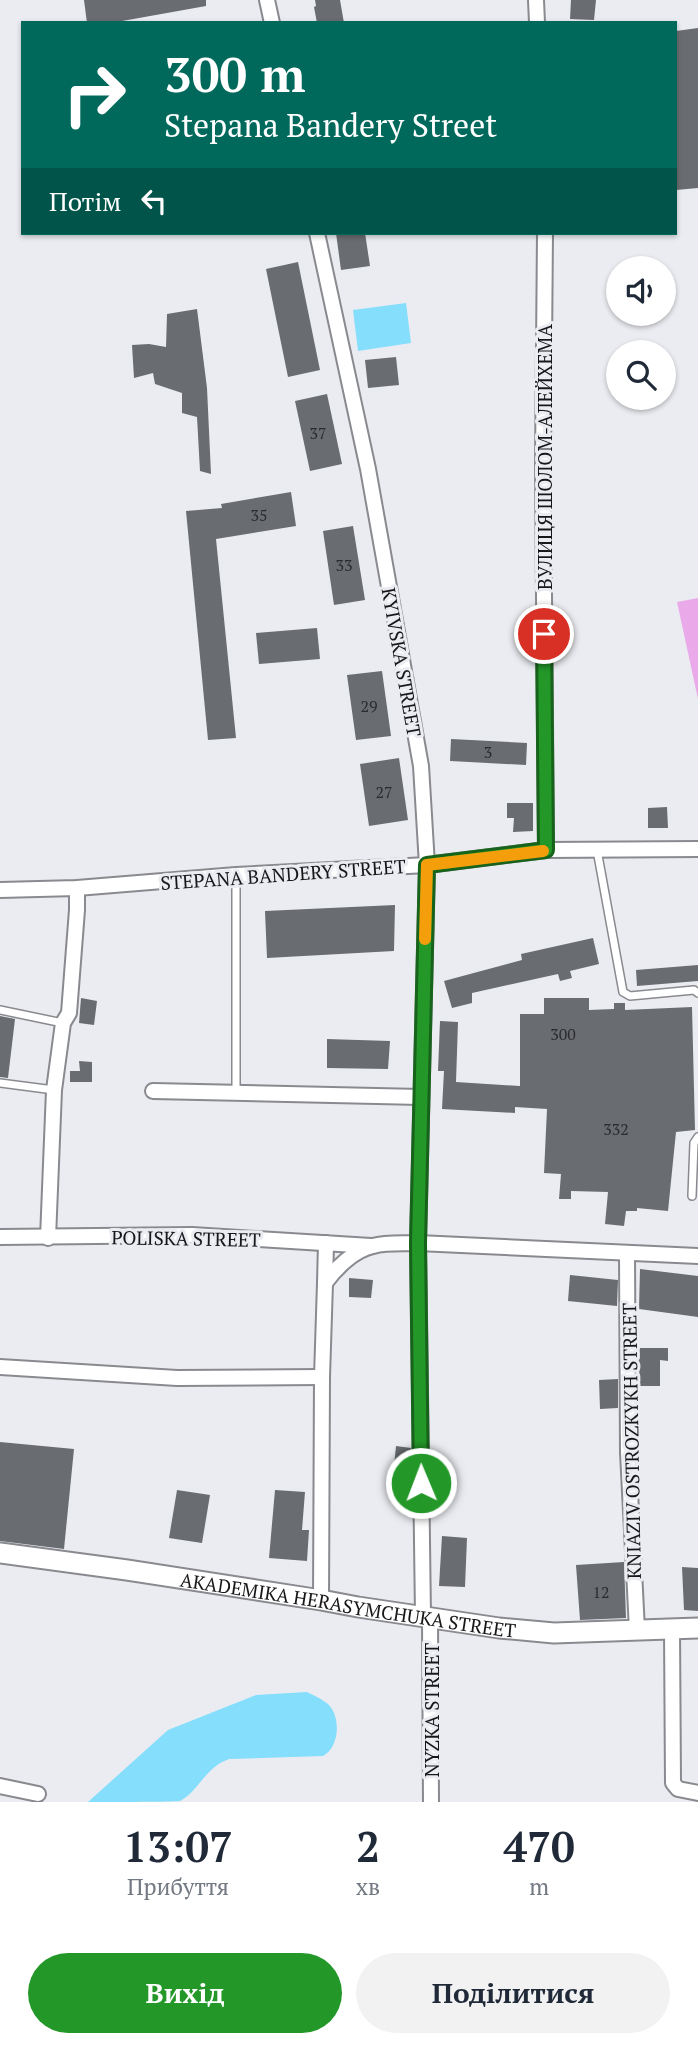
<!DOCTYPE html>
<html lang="uk">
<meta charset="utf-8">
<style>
:root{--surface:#fff;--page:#f2f2f3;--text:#1f2937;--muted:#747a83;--accent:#239829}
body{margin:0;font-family:"PT Serif",serif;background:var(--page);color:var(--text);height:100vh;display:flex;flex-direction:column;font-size:26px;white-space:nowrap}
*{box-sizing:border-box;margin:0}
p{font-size:23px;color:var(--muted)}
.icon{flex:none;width:38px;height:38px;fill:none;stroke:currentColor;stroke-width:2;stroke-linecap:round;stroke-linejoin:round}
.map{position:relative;height:1802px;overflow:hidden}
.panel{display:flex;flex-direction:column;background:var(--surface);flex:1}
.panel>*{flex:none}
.hud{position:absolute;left:21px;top:21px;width:656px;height:214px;border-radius:0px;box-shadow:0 2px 5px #0004;background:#00695c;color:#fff;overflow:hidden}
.tools{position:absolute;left:606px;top:256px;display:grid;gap:14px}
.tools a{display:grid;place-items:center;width:70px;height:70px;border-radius:50%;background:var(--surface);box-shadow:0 2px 5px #0004;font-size:35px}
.pin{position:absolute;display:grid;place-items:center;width:60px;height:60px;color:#fff;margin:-30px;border:4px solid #fff;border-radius:50%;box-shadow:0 2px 7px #0007}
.me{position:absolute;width:77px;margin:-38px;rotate:359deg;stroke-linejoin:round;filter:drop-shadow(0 0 5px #0008)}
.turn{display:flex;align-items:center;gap:24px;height:147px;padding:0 28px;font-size:32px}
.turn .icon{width:91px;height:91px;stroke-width:2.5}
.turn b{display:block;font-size:49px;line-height:60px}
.then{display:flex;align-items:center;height:66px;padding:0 28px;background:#0003;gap:14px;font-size:26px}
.eta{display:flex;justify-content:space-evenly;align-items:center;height:119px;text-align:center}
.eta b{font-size:42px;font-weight:800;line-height:49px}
.cta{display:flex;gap:14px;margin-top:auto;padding:14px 28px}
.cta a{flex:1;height:80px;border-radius:42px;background:var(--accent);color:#fff;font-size:28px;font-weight:800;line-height:80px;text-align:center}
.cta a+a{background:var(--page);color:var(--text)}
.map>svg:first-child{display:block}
.grass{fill:#eaa9e9}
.water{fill:#85defc}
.building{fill:#696c70}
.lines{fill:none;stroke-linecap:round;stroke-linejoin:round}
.lane-casing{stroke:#898a8f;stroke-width:10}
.street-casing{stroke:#898a8f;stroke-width:18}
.secondary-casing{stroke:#898a8f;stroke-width:23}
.lane{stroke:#fff;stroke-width:7}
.street{stroke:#fff;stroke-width:14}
.secondary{stroke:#fff;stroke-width:19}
.route-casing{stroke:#17631b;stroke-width:18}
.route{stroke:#239829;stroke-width:12}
.slow{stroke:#f59e0b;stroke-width:12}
.labels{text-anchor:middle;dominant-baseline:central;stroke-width:6;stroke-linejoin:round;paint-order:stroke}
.number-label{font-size:16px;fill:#2c2c2f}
.street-label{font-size:19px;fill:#171719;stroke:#ebecf1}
</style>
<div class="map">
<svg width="698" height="1802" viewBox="0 0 698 1802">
<rect width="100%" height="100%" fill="#ebecf1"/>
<path class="grass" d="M698,598V699L677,602Z"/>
<g class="water">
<path d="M406,303L411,343L358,351L353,310Z"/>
<path d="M307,1692C313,1695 322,1699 328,1704C341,1716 340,1747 323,1756L229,1759C204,1768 200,1790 180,1801C172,1802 103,1802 88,1802L168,1730L256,1695Z"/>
</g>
<g class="building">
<path d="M84,0H206V6L111,23H87Z"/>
<path d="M315,0H340L344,23H317L314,7L316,6Z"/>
<path d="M571,0H596L594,20L570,19Z"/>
<path d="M698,28V188L676,190V31Z"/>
<path d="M336,233H365L370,266L341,270Z"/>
<path d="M298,262L320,370L288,377L266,269Z"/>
<path d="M197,309L207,388L211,474L200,471L197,417L182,413V393L155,384L153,373L134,378L132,345L149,344L166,347L167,314Z"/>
<path d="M396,357L399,385L368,388L365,360Z"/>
<path d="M327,394L342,464L310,471L295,401Z"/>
<path d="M291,492L296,526L216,539L236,738L208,740L186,511L222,508L221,504Z"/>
<path d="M353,526L365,600L334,605L323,531Z"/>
<path d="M317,628L320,659L259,664L256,633Z"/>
<path d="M382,671L391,736L356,740L347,675Z"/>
<path d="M451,739L527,743L526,765L450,761Z"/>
<path d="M399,758L408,820L369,826L360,764Z"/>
<path d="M507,803H533V831L513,832L514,818H507Z"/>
<path d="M667,807L668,828H648V808Z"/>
<path d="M395,905L394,951L267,958L265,911Z"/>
<path d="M593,938L599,964L570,971L572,978L560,981L558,974L472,993V1003L452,1008L444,981L522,960L521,954Z"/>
<path d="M698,965V981L637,986L636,970Z"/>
<path d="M81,998L97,1001L94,1025L79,1023Z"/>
<path d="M544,998H589V1010L614,1009V1003H625V1010L692,1007L695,1130L676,1132L668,1211L637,1208V1211H626L624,1226L605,1224L608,1192L571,1191V1199H559L561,1174L544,1173L547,1109L515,1107V1113L442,1109L444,1071H438L440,1021L458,1022L456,1082L520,1086V1014H544Z"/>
<path d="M0,1016L15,1019L8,1078L0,1077Z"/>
<path d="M327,1039L390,1041L388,1069L327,1068Z"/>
<path d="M79,1061L92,1062V1082H70V1071H80Z"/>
<path d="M640,1269L698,1276V1317L639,1309Z"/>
<path d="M570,1275L618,1280L617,1306L568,1301Z"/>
<path d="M349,1278L373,1280L371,1298L349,1297Z"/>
<path d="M638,1348H668V1361L660,1360V1386H640Z"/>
<path d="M618,1379V1408L600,1409L599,1380Z"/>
<path d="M0,1442L74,1449L64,1549L0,1541Z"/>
<path d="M396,1446L411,1448L408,1467L394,1466Z"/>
<path d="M177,1490L210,1495L202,1543L169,1538Z"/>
<path d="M275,1490L305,1492L302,1530H309L307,1561L269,1558Z"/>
<path d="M442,1536L467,1538L465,1587L439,1586Z"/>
<path d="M624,1562L626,1618L580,1620L576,1565Z"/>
<path d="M682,1567L698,1568V1611L684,1610Z"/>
</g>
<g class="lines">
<defs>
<g id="lane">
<path d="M597,850L623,992L630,996L694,990L698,993"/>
<path d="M0,1010L63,1023"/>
<path d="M0,1083L54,1090"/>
<path d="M236,1093V875"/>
<path d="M692,1196L694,1143L698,1137"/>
</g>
<g id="street">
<path d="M267,0L272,23"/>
<path d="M536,0L537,23"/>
<path d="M317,233L368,469L421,766L427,865L418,1243L423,1616"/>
<path d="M545,233L543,466L546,850"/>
<path d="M0,890L77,888L236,875L427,865L546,850L698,849"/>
<path d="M153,1091L421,1097"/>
<path d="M0,1237L192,1235L371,1246"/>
<path d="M48,1238L54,1090L63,1023L69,1013L77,910V888"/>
<path d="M627,1253L628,1452L637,1630"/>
<path d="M325,1283L326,1243"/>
<path d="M0,1367L177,1378L322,1377"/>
<path d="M321,1600L322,1377L325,1283C336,1268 354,1250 373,1246C387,1242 404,1244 418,1243L698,1256"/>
<path d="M430,1619L431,1802"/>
<path d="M672,1629L673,1783L678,1789L698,1793"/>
<path d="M0,1786L38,1794"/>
</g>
<g id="secondary">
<path id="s1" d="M0,1553L127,1570L321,1600L358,1607L499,1628L554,1633L698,1628"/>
</g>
</defs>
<use href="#lane" class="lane-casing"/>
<use href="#street" class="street-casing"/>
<use href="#secondary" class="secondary-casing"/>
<use href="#lane" class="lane"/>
<use href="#street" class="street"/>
<use href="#secondary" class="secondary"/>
</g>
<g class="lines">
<defs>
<path id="route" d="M421,1483L418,1243L427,865L546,850L544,634"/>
</defs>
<use href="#route" class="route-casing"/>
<use href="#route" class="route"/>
<path class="slow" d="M425,939L427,865L543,851"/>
</g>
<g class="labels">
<g class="number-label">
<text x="318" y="433">37</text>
<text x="259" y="515">35</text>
<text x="344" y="565">33</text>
<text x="369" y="706">29</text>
<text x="488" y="752">3</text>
<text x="384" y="792">27</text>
<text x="563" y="1034">300</text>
<text x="616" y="1129">332</text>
<text x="601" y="1592">12</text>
</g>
<g class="street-label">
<text transform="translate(544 457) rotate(-90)">ВУЛИЦЯ ШОЛОМ-АЛЕЙХЕМА</text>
<text transform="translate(402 662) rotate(80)">KYIVSKA STREET</text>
<text transform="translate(283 874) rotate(-4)">STEPANA BANDERY STREET</text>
<text transform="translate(186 1238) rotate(1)">POLISKA STREET</text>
<text transform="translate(631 1441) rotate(-91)">KNIAZIV OSTROZKYKH STREET</text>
<text stroke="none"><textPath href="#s1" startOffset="352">AKADEMIKA HERASYMCHUKA STREET</textPath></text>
<text transform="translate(431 1710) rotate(-90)">NYZKA STREET</text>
</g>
</g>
</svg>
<div class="tools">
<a><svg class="icon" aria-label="sound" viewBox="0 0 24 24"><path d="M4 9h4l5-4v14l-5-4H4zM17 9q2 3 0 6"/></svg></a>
<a><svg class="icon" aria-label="search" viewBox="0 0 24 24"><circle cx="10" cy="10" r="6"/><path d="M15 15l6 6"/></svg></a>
</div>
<div class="pin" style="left:544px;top:634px;background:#d93025"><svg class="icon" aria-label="arrive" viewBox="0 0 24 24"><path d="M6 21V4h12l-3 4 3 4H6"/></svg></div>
<svg class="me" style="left:421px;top:1483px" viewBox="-20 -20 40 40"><circle r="17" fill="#239829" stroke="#fff" stroke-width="3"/><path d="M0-11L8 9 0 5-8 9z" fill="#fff"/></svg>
<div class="hud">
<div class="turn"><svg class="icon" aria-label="right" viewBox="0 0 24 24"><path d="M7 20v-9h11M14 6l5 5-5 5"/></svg><div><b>300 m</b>Stepana Bandery Street</div></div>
<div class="then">Потім<svg class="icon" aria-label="left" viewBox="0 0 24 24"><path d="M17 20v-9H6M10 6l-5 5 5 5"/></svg></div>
</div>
</div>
<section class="panel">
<div class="eta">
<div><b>13:07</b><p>Прибуття</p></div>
<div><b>2</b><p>хв</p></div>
<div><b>470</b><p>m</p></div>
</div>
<div class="cta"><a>Вихід</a><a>Поділитися</a></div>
</section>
